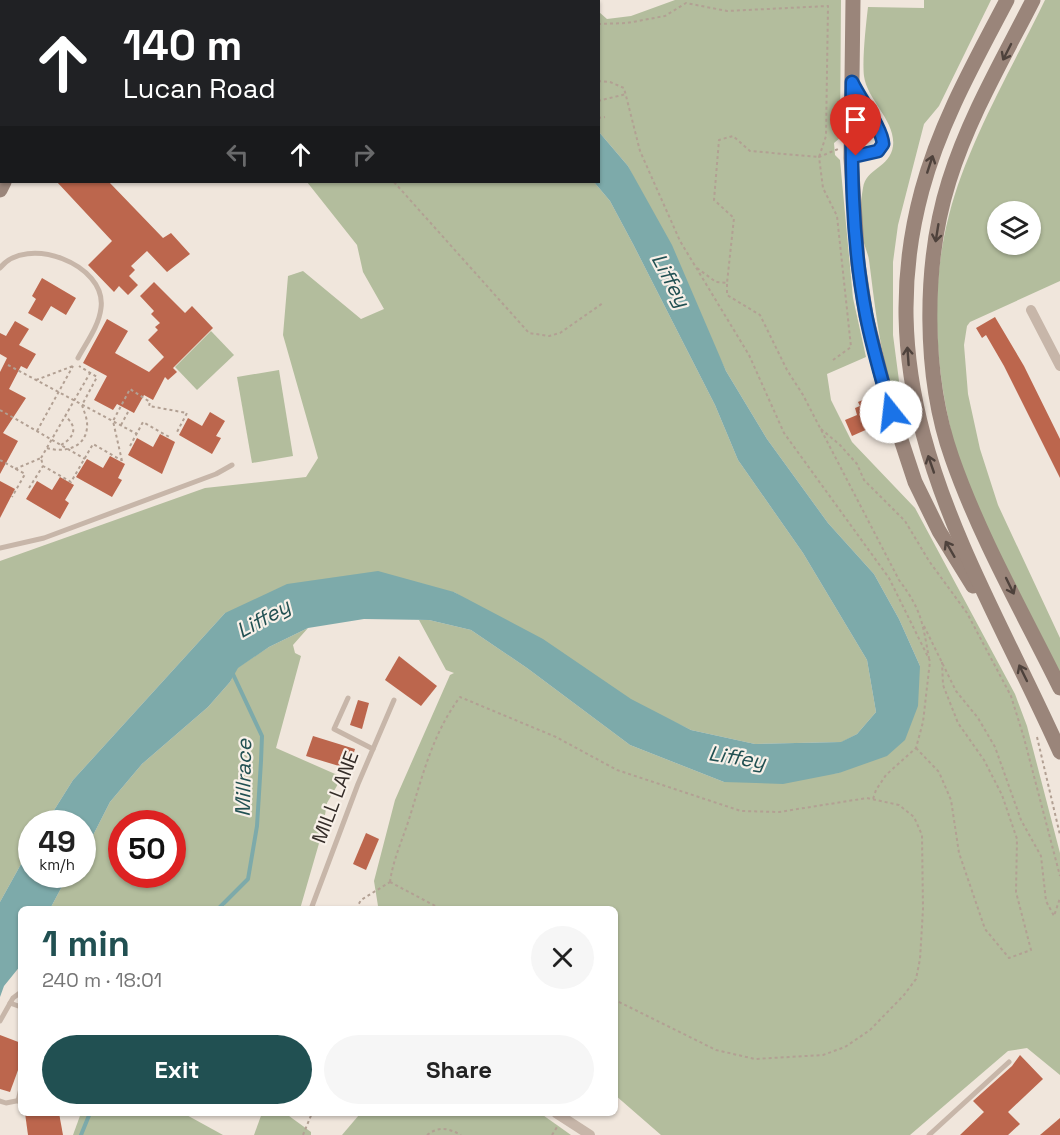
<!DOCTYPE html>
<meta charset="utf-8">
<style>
:root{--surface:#fff;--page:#f6f6f6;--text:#222;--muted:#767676;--accent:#215052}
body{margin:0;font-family:"Space Grotesk",sans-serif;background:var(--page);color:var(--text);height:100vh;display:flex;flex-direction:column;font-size:22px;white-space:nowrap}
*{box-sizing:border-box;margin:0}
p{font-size:20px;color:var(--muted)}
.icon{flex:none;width:33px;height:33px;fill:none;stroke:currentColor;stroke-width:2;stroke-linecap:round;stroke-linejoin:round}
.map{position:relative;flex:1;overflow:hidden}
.sheet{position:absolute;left:18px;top:906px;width:600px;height:210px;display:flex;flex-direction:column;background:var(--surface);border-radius:9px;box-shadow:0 2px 4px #0004}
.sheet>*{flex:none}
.banner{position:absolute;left:0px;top:0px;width:600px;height:183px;box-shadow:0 2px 4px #0004;background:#202124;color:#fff;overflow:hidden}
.controls{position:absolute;left:987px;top:201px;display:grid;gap:12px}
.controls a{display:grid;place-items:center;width:54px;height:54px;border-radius:50%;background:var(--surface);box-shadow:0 2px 4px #0004;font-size:30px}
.speed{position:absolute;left:18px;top:810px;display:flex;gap:12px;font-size:30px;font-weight:700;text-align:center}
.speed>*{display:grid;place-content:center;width:78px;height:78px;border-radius:50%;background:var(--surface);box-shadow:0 2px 4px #0004;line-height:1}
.speed small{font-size:15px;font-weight:400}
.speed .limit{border:9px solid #d22;background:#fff;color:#111}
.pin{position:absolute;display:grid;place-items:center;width:51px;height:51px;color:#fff;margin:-62px -26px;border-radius:50% 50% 50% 0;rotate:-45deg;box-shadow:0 0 6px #0007}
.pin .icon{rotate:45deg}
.me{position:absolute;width:66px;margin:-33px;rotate:344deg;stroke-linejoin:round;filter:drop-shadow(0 0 4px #0008)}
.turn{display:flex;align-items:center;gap:21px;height:126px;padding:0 24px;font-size:27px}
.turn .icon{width:78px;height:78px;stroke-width:2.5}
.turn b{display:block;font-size:42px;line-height:51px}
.lanes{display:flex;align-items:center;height:57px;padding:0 24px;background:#0003;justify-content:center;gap:30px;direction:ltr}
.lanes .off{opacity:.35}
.round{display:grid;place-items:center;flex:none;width:63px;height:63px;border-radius:32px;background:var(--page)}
.headline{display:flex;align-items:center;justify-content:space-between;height:102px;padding:0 24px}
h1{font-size:36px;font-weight:800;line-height:45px;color:var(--accent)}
.button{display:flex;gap:12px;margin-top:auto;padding:12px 24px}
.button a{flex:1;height:69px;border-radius:36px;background:var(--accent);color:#fff;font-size:24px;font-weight:800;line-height:69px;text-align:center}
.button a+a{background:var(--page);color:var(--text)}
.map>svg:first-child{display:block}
.green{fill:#b3bd9d;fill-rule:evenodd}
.water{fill:#7daaaa}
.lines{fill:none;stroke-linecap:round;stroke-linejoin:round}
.stream{stroke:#7daaaa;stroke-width:4}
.building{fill:#bc664d}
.path{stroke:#b2a093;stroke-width:2;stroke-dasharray:3 3;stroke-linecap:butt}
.lane{stroke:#c7b6a9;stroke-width:5}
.street{stroke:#c7b6a9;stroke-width:10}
.secondary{stroke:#9a857a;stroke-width:15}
.oneway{stroke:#4e423c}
.route-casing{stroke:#114b97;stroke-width:15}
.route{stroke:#1a73e8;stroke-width:10}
.labels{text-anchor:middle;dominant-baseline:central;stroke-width:4.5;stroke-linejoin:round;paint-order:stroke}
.street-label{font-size:20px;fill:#342c28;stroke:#f8f0e8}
.water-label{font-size:21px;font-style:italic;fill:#215052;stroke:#f8f0e8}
</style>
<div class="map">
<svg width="1060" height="1135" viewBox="0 0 1060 1135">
<rect width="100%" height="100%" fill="#f0e6dc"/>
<g class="green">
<path d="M167,0H495V2Z"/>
<path d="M675,0H841L840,138L834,143L835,155L840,160L853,298L866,357L827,374L831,400L852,442L915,508L1015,694L1027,726L1060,853V1075L1027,1048L1008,1051L910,1135H661L615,1095V909H374L378,906L374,881L395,800L450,675L454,673L446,670L419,620H429L471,630L527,668L630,745L724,782L839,773L920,666L899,619L874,574L828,523L767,439L726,371L628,166L599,132V12L607,19L631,16Z"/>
<path d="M924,0H991L939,106L924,124L898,225L893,262V335L904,419C881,370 876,313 869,260C868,253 864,246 863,238C860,224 860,203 863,188C866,168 890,168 893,146C896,121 867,100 864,76C862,60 866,24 868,7L924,8Z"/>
<path d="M1045,0H1060V281L970,322L967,326L964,345L968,394L980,449L998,505L1060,638V673C1025,602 984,532 957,456C953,444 951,430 948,417C934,351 932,280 949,215C967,144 1013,66 1045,0ZM998,212H1030V244H998Z"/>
<path d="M307,182H594L610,201L633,244L715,405L738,460L803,553L867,660L876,712L857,734L842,742L755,744L691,730L627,699L454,592L225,613L73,780L46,823L32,824L31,846L0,902V561L205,488L306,477L318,458L283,335L288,276L303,271L361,319L384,309L363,272L357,245Z"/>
<path d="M211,331L234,355L197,390L175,367Z"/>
<path d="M279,370L293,456L252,463L237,377Z"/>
<path d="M308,628L293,645L295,653L301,656L276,748L342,777L327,803L322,833L300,909H226L223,903L215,909H50L68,875L82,874L83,855L110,802L142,764L208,707L230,682L237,668L269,647ZM122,824H172V874H122Z"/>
<path d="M81,1113H183L223,1135H73Z"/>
<path d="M262,1113H285L311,1132V1135H254Z"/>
<path d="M375,1113H540L571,1135H342L359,1115Z"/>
</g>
<g class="water">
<path d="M599,132L628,166L672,245L726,371L767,439L828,523L874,574L899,619L920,666L918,706L905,740L887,756L839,773L783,784L724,782L630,745L527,668L471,630L429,620L364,619L308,628L269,647L238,668L230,682L208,707L142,764L110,802L83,855L82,824L46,823L73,780L225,613L287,584L378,571L454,592L543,639L631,699L691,730L755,744L841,742L857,734L876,712L867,660L803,553L738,460L715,405L633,244L610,201L594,182H598Z"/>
<path d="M31,846L32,874L68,875L50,909H21V965L4,986L0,997V902Z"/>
</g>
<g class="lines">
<g class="stream">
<path d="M218,909L248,879L257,826L261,761L262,736L232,672"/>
<path d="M81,1135L90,1113"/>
</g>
</g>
<g class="building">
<path d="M57,182H109L163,238L171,233L190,254L167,272L147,251L131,266L135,270L129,276L138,285L128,295L119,286L114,292L88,265L112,241Z"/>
<path d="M42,278L76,298L66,315L51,306L42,321L28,313L36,299L32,296Z"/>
<path d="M154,282L185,313L192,306L213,328L173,368L177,372L168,380L165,377L153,400L144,395L134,413L117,404L113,410L94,400L107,376L83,363L107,319L128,331L115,353L149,372L164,357L148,340L158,330L155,327L160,323L151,314L154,311L140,296Z"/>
<path d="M995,317L1024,366L1060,439V478L1004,366L986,335L982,338L976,328Z"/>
<path d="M15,321L29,329L19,345L36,354L27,369L21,366L9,389L26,398L3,433L18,441L0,474V372L7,358L0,354V333L6,336Z"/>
<path d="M867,398L879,424L852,436L845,420L857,415L855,408L860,406L858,402Z"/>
<path d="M210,412L225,421L216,436L221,438L212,454L179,435L188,418L202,426Z"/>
<path d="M160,434L175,442L162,474L128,455L137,438L153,447Z"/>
<path d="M110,456L125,464L118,478L122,480L112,497L76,477L87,459L103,468Z"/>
<path d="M60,477L74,485L65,500L69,503L60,519L26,499L37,481L52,490Z"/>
<path d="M0,481L15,489L0,518Z"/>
<path d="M399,656L437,686L421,706L385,680Z"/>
<path d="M358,700L369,703L362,729L350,725Z"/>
<path d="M313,736L355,749L349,769L306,756Z"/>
<path d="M366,833L379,839L366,870L353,864Z"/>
<path d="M0,1035L21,1043V1062L10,1092L0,1089Z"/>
<path d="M1020,1055L1043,1079L1008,1112L1020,1124L1008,1135H960L984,1112L973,1101L1012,1066Z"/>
<path d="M25,1113H59L63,1135H28Z"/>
<path d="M1060,1118V1135H1040Z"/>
</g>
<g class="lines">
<g class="path">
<path d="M266,0L267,2"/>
<path d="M544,0L546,2"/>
<path d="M598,24L627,23L665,16L686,3L727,11L828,6L826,136L819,157L750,151L733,136L719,140L714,200L734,218L727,283L716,282L697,268"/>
<path d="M598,81L610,82L624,88L640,151L680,241L749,355L784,433L889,578L930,661L923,722L916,748L886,775L876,790L873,799"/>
<path d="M598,101L626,94"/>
<path d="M598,118L605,117"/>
<path d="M394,182L529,333L549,336L560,333L603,303"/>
<path d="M727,284V295L760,315L787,370L803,395L899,580C922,611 922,621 929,658"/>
<path d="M833,360L851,347L837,216L823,188L819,157L838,149"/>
<path d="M8,365L137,434"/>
<path d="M36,380L73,366"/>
<path d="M0,410L85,459"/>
<path d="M121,425L128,412"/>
<path d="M821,429L840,445L857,464L864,480L905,521L929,561L967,613L1011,696L1024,738L1060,876"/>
<path d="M37,431L73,366"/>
<path d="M61,445C75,437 78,427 65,416"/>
<path d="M130,446L143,422L171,438"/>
<path d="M47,448C64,453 85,448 87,428C88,419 84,412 82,405L97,377L79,366"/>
<path d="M41,458L90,373"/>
<path d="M0,460L25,474L12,497"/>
<path d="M122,461L113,421L130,389L150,402L149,406L187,413L177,432"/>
<path d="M15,469L41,458L43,466L71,482L93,444L121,460"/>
<path d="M29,488L43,466"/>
<path d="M924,626L956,691L978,718L995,747L1021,820L1041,856L1046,901L1054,916L1060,898"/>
<path d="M1037,737L1060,835"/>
<path d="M916,748L939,772L951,800L959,853L985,929L1009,958L1031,950L1016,892L1017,839L1002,795L984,760L958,723L943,685L942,662"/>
<path d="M390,882C393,859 403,839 410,816C423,774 433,733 460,697L556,737L617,770L741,811L779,812L867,798L899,805L914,817L922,835L923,909L920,959L916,979L904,995L870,1030L845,1047L823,1055L755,1059L716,1050L615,1000"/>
<path d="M390,882L441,909"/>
<path d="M356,909L361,900L390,882"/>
<path d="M303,1135L312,1113"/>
<path d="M427,1135C439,1126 448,1128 461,1135"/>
<path d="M552,1135L557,1127"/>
</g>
<g class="lane">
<path d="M0,268C26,234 107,264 101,308C99,326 86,343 78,358"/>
<path d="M0,548L44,538L216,474L232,465"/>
<path d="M348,698L334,729L373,749"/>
<path d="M311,909L358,784L394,700"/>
<path d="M10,1003L21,1007"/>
<path d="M0,1021L13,998L21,992"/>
<path d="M0,1101L6,1103L21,1100"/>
<path d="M18,1101L21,1088"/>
<path d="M929,1135L1009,1062"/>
</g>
<g class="street">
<path d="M851,158L878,151L883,144C882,127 862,102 853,85"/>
<path d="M1031,310L1060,366"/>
<path d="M556,1113L590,1135"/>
</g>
<g class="secondary">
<path d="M853,0L851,158L858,264L866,316L885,391L915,482L939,531L973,586"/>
<path d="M1007,0C975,61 940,123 922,190C864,405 976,565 1060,752"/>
<path d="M1033,0C1003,59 969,117 949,181C923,264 923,376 952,458C980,538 1023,613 1060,688"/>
<path d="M108,2L109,0"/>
<path d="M0,190L4,182"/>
</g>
</g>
<defs><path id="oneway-shaft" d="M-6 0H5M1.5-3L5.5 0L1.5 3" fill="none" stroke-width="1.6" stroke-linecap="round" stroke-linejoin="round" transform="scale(1.5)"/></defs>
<g class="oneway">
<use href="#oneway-shaft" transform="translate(1007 52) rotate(117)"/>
<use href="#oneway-shaft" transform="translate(930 164) rotate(-72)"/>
<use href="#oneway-shaft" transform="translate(937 233) rotate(99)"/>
<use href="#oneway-shaft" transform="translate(908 356) rotate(-94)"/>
<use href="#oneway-shaft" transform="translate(931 464) rotate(-109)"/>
<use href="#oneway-shaft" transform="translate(950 549) rotate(-120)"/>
<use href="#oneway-shaft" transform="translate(1010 586) rotate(64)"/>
<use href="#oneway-shaft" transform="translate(1023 673) rotate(-116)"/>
</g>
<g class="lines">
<defs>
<path id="route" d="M856,156L878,151L883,144C882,128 860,99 852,82C851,159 851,238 866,315C872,347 882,380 891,412"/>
</defs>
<use href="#route" class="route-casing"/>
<use href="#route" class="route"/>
</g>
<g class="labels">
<g class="street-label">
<text transform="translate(335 797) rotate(-69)">MILL LANE</text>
</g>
<g class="water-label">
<text transform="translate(671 280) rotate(62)">Liffey</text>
<text transform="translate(263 618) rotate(-29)">Liffey</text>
<text transform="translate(737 757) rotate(9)">Liffey</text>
<text transform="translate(243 778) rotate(-89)">Millrace</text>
</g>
</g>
</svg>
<div class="controls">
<a><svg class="icon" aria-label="layers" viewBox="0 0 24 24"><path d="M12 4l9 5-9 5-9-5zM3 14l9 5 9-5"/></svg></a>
</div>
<div class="speed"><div>49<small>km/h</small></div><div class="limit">50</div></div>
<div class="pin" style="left:856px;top:156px;background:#d93025"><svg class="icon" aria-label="arrive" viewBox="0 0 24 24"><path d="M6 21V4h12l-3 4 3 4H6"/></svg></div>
<svg class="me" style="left:891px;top:412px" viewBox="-20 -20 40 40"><circle r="19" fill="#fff"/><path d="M0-13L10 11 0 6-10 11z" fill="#1a73e8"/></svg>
<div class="banner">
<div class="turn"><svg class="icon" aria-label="ahead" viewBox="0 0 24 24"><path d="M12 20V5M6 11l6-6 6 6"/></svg><div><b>140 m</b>Lucan Road</div></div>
<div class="lanes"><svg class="icon off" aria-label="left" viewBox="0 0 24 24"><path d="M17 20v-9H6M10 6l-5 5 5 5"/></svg><svg class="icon" aria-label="ahead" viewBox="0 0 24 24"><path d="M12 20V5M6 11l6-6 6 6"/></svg><svg class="icon off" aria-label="right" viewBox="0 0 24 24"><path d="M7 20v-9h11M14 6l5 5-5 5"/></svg></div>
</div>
<section class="sheet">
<div class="headline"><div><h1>1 min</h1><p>240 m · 18:01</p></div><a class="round"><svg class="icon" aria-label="close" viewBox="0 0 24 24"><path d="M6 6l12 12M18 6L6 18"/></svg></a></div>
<div class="button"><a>Exit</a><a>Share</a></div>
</section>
</div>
